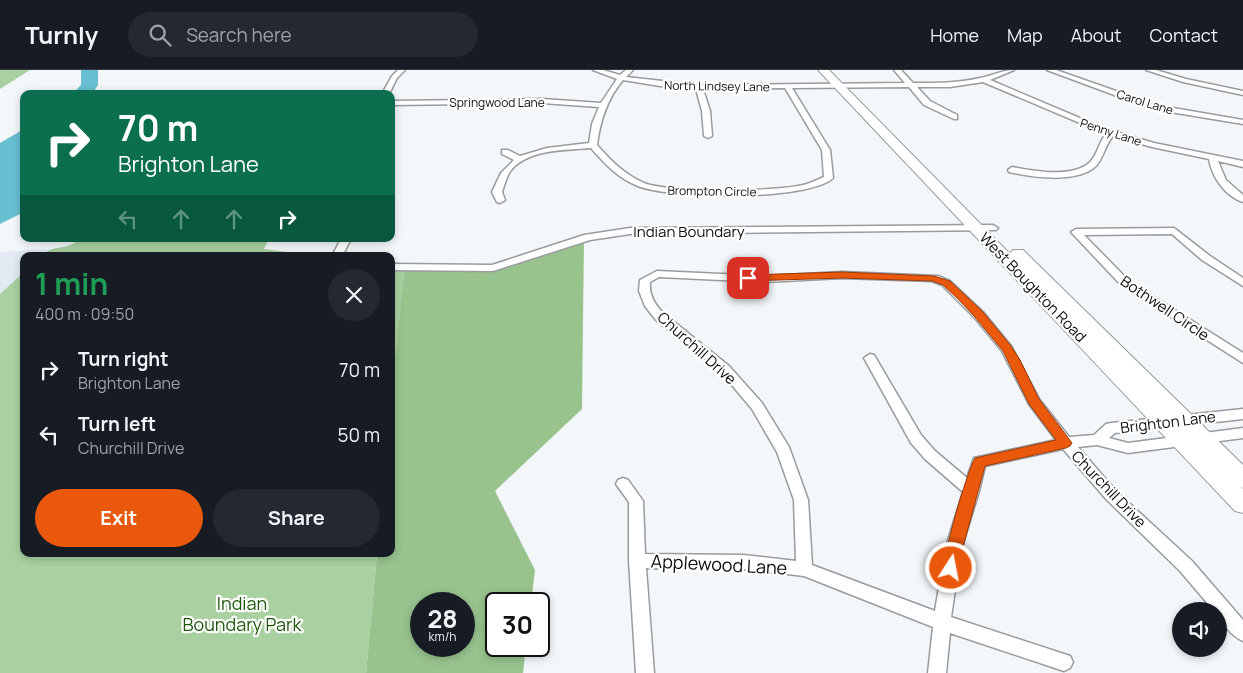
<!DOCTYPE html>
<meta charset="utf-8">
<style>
:root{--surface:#171b24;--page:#242831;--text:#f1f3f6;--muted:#9ea1a6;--line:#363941;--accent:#ea580c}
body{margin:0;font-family:Manrope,sans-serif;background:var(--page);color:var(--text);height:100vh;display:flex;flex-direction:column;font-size:19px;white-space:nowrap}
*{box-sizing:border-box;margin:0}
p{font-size:16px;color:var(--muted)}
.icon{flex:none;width:28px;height:28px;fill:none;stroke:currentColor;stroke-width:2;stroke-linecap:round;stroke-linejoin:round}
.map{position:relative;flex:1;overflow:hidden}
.sheet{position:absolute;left:20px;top:182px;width:375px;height:305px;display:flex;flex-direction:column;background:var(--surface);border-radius:10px;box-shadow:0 2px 8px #0003}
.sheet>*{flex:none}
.top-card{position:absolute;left:20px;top:20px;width:375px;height:152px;border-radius:10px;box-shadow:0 2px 8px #0003;background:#0b6e4f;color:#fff;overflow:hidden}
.buttons{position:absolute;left:1172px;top:532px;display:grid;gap:10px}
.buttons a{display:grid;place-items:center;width:55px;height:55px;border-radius:50%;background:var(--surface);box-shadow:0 2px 8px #0003;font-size:25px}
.speed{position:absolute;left:410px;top:522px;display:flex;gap:10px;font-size:25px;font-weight:700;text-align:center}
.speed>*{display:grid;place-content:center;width:65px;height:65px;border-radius:50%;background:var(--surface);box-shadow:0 2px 8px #0003;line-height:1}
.speed small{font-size:12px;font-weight:400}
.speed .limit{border:2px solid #111;border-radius:8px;background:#fff;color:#111}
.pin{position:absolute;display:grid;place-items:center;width:42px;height:42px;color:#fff;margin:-21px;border-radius:10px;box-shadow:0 2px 8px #0006}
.me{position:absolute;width:55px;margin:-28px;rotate:11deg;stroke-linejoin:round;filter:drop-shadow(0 0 4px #0008)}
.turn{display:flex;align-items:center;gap:18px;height:105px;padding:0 15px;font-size:22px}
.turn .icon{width:65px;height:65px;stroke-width:2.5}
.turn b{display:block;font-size:35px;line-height:42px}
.lanes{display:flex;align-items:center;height:48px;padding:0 15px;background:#0003;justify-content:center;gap:25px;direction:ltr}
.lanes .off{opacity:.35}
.round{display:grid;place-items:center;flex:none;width:52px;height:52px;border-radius:26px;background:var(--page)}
.head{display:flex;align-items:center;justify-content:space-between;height:85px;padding:0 15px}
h1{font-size:30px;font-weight:700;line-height:38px;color:#1e9e55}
.button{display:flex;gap:10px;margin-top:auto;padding:10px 15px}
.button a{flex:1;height:58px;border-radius:30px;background:var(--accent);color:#fff;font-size:20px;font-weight:700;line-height:58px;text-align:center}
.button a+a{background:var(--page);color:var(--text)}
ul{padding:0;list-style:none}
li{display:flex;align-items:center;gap:15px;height:65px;padding:0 15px}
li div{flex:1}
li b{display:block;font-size:19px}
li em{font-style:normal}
header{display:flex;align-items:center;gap:30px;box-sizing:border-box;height:70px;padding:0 25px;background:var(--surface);border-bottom:1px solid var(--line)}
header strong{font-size:24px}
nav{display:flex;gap:28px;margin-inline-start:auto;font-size:18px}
.search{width:350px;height:45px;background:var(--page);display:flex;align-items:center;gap:12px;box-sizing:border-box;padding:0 18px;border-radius:28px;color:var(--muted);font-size:19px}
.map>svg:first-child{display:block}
.built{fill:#e1eaf3}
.green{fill:#a9d0a0}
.forest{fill:#98c38d;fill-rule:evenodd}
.water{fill:#68bfd1}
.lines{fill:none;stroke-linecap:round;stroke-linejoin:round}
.minor-casing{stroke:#989b9f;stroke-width:3}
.secondary-casing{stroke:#989b9f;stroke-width:2}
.minor{fill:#fff;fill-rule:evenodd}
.secondary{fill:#fff;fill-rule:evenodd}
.route{fill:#ea580c;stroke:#983908}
.labels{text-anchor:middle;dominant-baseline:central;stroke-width:4.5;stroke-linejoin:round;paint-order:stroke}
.far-street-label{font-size:12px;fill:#0b0c0d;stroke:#fff}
.street-label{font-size:15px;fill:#0b0c0d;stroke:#fff}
.near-street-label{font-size:18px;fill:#0b0c0d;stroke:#fff}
.near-park-label{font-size:18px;fill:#1f560d;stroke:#fff}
</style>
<header>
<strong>Turnly</strong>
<div class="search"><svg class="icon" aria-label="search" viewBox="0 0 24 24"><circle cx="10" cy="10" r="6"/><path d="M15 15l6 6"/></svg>Search here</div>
<nav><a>Home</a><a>Map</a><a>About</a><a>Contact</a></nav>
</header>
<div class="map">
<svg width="1243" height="603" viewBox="0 0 1243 603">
<rect width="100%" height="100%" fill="#f3f7fa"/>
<path class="built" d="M48,179L40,186H24V202L0,224V182Z"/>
<g class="green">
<path d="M0,0H30L0,19Z"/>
<path d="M79,169H269L264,179L318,186H40C55,173 66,182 79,169Z"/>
<path d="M391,197L405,198L391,326Z"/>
<path d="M24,202V484H377L366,603H0V224Z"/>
</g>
<path class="forest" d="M584,166L582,339L495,421L535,500L531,534H496V576H526L523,603H366L377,484H391V326L405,195L492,196ZM421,534H464V576H421Z"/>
<g class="water">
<path d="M81,0H98V15L92,24H72L81,15Z"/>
<path d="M24,59V142L0,154V73Z"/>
</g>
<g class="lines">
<defs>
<g id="minor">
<path d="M398,0H405L397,8L389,24H382L392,6Z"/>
<path d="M593,0H603L620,5L626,0H633L626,7L699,15L905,13L894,0H901L913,13C936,13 958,13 980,8C992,6 1002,0 1014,0L990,10L1101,57L1154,73L1243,91V97L1218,91L1226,110L1243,125V132C1225,126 1212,107 1209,89L1152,77L1113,66C1105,75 1104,87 1096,96C1077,114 1032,107 1009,102L1008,100L1012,97C1033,101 1075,109 1091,91C1098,83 1099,72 1106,64L983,12L950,17H917L930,31L957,45V49H954L924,35L909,17L792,18L830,80L833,108C809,131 669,129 638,116C618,108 605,94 591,78C565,80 525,79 509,103C506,109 504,116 502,122L505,130L500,133L497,132L492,122L501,103L514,90L502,84V80H508L520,86L547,78L589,73L592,54L599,37L542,33L391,35V31L542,29L601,33L617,9ZM623,10L660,16L696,19L702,41L704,66L708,68L712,66L710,41L703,19L785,18L822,80L824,107C819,109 813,112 807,114C781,122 668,123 644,113C624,104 611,91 597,75C600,51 607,29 623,10Z"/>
<path d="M1047,0H1056L1156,35L1243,50V54L1152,39Z"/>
<path d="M1146,0H1156L1186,9L1243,21V25L1183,12Z"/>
<path d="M993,155L998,158L996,160L630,164L590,170L493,201L391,200V194L492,195L584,165L630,158Z"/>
<path d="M1174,158L1210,186L1243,208V216L1202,190L1172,164L1084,165L1129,211L1243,283V293L1121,215L1071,162L1076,159Z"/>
<path d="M341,169H351L342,186H332Z"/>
<path d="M657,201L765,206L842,202L938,206L950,211L983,242L1011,276L1039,329L1069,367L1094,365L1106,354L1111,353L1243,339V349L1115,363L1109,368L1128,373L1243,358V368L1128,383L1097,375L1078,377L1116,421L1192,491L1243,550V571C1233,567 1219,552 1219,541H1214L1180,501L1106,429L1063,379L985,396L979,421L961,480L951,547L1070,586L1073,592L1070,598L1064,601L950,563L946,603H928L933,557L804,506L744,499L646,498L654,603H636L629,491V432L616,414L618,410L623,408L628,410L643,431L645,484L744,485L796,491L794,430L777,382L752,339L721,302L655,249L645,236L639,221L640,210ZM659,207L765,212L842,208L932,211L942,215L975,248L1002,281L1029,334L1056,370L974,388L967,408L935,381L921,365L874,285L870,284L864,288L911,373L925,389L963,422L945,480L935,541L812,495L808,430L789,377L762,333L729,296L663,243C654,233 649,225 650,212Z"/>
</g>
<path id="secondary" d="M818,0H829L1012,186L1010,183L1013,180H1023L1243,395V418L1241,417L1243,419V443L1235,441Z"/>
</defs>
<use href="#minor" class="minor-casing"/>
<use href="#secondary" class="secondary-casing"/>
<use href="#minor" class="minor"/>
<use href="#secondary" class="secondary"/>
</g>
<path class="route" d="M842,202L934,206L950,211L983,242L1011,276L1020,290L1039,329L1072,373L1070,376L1066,378L985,396L956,503L951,505L945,503C940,491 967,402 975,388L1056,370L1029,334L1003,281L975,247L958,229L943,215L932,211L842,208L748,211L743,208L748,205Z"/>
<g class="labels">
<g class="far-street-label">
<text transform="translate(717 16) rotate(1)">North Lindsey Lane</text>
<text x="497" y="32">Springwood Lane</text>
<text transform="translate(1145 32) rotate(17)">Carol Lane</text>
<text transform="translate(1111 62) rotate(18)">Penny Lane</text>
<text transform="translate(712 121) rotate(1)">Brompton Circle</text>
</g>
<g class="street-label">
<text x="689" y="161">Indian Boundary</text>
<text transform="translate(1033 217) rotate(46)">West Boughton Road</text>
<text transform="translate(1165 238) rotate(34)">Bothwell Circle</text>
<text transform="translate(697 278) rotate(42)">Churchill Drive</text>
<text transform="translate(1168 352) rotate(-7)">Brighton Lane</text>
<text transform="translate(1109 419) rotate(46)">Churchill Drive</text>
</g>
<g class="near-street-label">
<text transform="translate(719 494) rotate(3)">Applewood Lane</text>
</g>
<g class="near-park-label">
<text x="242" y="533">Indian<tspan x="242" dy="21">Boundary Park</tspan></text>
</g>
</g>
</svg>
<div class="buttons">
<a><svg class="icon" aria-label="sound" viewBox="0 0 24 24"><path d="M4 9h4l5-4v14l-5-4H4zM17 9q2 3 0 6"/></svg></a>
</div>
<div class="speed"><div>28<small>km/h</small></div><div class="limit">30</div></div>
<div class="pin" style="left:748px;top:208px;background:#d93025"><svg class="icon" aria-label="arrive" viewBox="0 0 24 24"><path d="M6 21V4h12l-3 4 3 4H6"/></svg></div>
<svg class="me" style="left:951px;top:498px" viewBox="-20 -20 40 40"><circle r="17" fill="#ea580c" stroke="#fff" stroke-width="3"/><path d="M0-11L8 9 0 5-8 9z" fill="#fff"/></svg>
<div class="top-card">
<div class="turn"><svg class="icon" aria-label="right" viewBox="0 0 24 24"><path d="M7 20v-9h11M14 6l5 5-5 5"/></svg><div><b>70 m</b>Brighton Lane</div></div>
<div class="lanes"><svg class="icon off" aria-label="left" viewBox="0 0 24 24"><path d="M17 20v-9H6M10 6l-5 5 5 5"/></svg><svg class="icon off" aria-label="ahead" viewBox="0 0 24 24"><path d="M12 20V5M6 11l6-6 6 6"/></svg><svg class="icon off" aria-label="ahead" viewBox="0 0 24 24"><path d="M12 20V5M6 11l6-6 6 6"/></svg><svg class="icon" aria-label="right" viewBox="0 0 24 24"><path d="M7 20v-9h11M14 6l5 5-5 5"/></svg></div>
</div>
<section class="sheet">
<div class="head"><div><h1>1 min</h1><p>400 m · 09:50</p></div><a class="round"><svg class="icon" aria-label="close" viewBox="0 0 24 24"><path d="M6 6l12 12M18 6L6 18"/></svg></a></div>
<ul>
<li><svg class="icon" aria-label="right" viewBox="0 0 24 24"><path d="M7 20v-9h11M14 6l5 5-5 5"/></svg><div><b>Turn right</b><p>Brighton Lane</p></div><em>70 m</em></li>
<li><svg class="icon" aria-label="left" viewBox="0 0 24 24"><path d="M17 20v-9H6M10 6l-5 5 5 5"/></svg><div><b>Turn left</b><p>Churchill Drive</p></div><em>50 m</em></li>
</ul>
<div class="button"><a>Exit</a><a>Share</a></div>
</section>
</div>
